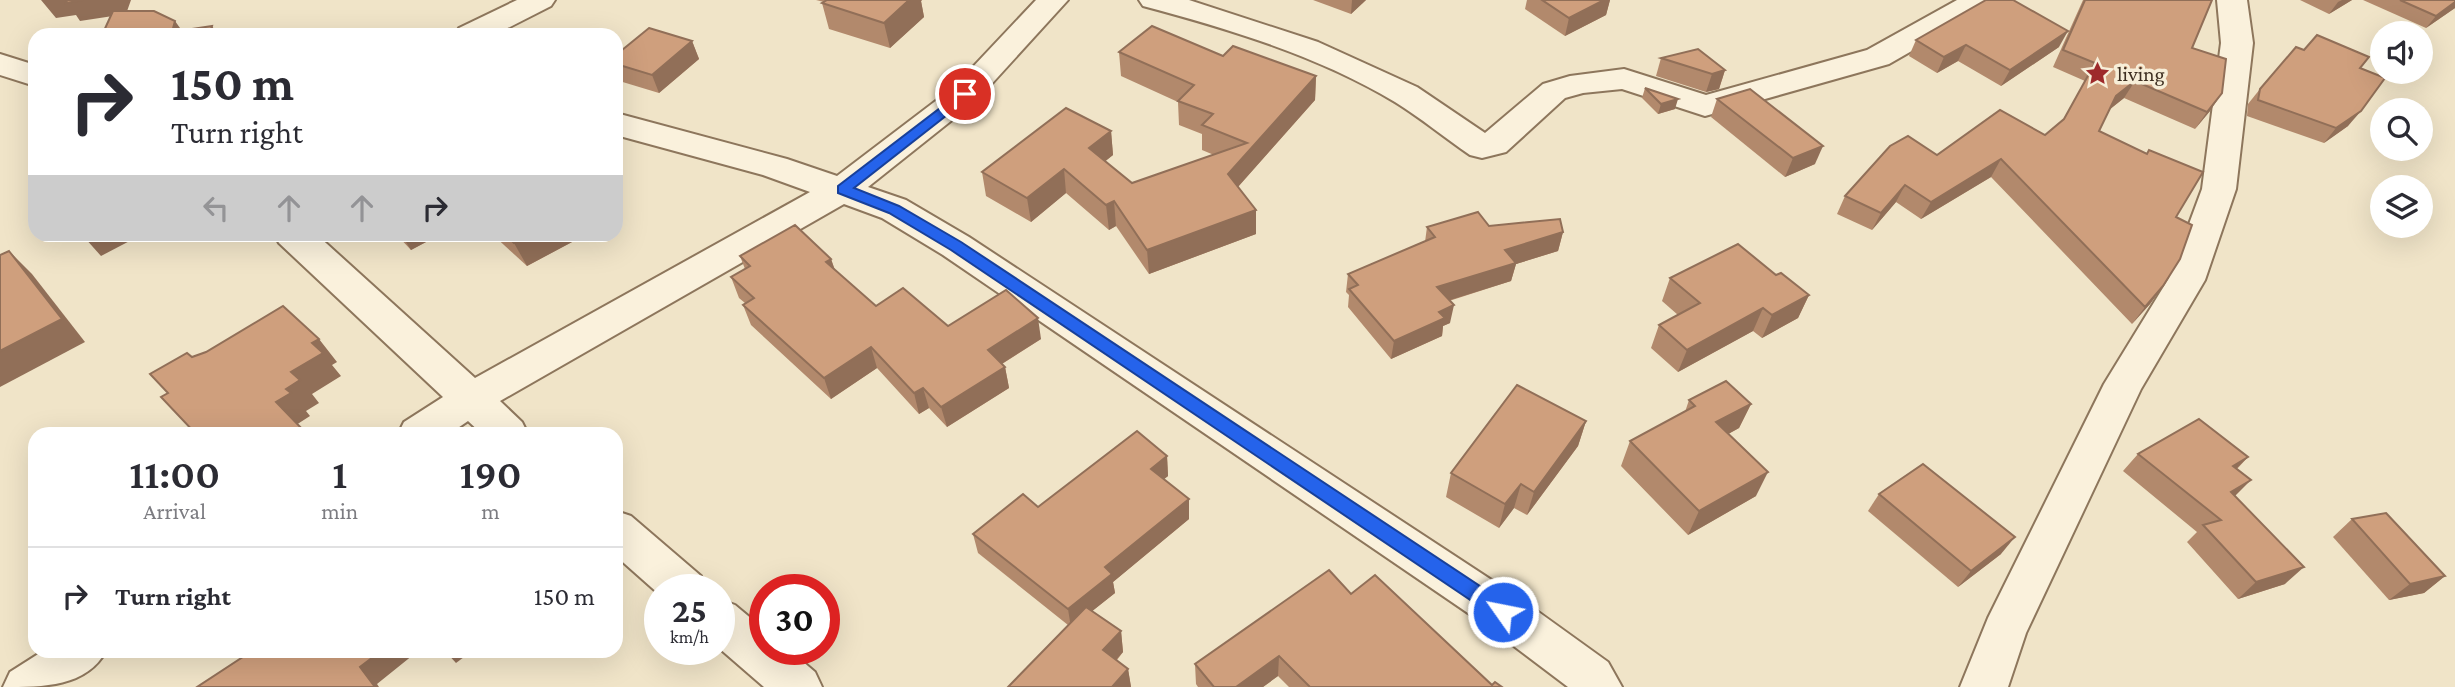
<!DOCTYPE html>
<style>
:root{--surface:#fff;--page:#f7f7f7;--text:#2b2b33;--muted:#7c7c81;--line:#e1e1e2}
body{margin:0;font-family:"Crimson Pro",serif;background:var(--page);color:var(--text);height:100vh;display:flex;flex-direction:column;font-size:26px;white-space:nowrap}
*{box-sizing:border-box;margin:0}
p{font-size:23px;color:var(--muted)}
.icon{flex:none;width:38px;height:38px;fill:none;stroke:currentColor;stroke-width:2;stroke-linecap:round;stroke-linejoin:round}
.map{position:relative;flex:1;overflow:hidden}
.panel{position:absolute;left:28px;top:427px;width:595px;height:231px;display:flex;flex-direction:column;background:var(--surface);border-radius:21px;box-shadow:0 7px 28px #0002}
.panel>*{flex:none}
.top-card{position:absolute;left:28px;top:28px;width:595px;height:214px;border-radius:21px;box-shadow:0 7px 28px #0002;background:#fff;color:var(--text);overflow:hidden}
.controls{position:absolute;left:2370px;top:21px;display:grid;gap:14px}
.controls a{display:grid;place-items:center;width:63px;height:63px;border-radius:50%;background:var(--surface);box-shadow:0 7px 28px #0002;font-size:35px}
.speed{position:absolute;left:644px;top:574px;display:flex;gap:14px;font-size:35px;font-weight:700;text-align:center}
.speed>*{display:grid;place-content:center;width:91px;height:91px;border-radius:50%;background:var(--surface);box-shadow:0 7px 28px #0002;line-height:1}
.speed small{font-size:18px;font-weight:400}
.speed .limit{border:10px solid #d22;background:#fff;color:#111}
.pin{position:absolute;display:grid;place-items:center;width:60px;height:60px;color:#fff;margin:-30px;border:4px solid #fff;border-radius:50%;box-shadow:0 2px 7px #0007}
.me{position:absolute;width:77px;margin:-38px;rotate:303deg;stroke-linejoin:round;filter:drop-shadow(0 0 5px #0008)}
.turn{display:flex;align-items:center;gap:24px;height:147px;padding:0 28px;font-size:32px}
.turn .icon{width:91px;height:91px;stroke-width:2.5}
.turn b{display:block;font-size:49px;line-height:60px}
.lanes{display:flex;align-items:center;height:66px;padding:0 28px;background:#0003;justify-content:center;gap:35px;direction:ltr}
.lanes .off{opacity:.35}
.eta{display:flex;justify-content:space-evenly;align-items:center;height:119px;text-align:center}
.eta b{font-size:42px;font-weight:600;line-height:49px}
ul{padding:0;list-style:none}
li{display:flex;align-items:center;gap:21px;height:98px;padding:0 28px;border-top:2px solid var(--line)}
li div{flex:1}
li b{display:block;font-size:26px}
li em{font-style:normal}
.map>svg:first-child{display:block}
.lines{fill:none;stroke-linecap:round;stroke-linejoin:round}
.minor-casing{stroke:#8d765c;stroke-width:4}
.minor{fill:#faf1dc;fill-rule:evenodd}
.wall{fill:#b2896c}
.shaded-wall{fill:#916f58}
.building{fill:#cf9f7d;stroke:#916f58;stroke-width:2}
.route{fill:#2563eb;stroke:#184099;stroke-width:2}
.labels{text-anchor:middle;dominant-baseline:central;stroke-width:7;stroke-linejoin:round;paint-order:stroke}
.poi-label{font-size:21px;fill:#3d2e20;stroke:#f7eed8;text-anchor:start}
</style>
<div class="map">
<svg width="2455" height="687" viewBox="0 0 2455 687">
<rect width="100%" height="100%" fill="#f0e4c8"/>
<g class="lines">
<defs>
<g id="minor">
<path d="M517,0H555L551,6L494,35H455L459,28Z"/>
<path d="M1036,0H1068L976,101L868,187L906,200L969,237L1519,598L1608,662L1622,687H1568L1487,626L943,255L882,218L844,204L500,401L522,422L528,434H482L468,421L449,434H398L404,422L443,397L279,243L274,234H316L475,378L810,192L763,175L616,135V113L787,159L837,176L954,87Z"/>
<path d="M1139,0H1189L1318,42L1417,87L1485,133L1543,84L1570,76L1624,69L1706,95L1867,50L1957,0H1994L1990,6L1889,64L1705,116L1622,89L1583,93L1565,98L1506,152L1482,158L1470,155C1445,138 1421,118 1395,102C1319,56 1229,29 1143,6Z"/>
<path d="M2217,0H2247L2253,43L2236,189L2205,280L2141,389L2026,633L2008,687H1960L1988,618L2104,384L2169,278L2202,189L2221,43Z"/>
<path d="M0,54L35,65V86L0,75Z"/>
<path d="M616,511L631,516L701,576L707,590H660V595L616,556Z"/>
<path d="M719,599L735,605L765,630V649H788L815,672L822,687H764L719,648Z"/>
<path d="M43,651H106C86,687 44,687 3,687L10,672Z"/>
</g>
</defs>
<use href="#minor" class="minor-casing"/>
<use href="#minor" class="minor"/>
</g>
<g class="wall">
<path d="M816,0H922L921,1L924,17L890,48L829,29L822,3L824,2Z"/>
<path d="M1313,0H1366L1351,14Z"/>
<path d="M1527,0H1610L1606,15L1565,36L1525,9Z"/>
<path d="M2083,0H2212L2192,48L2210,111L2195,129L2124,98L2109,110L2099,131L2176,217L2163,286L2150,304L2132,324L1991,177L1921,219L1896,202L1872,230L1837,214L1845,196L1937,155L2045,135L2063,120L2085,81L2053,67Z"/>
<path d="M2300,0H2352L2329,14Z"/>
<path d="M2363,0H2455V8L2426,28Z"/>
<path d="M1916,40L2059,47L2001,86L1958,61L1937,73L1909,56Z"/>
<path d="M692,41L699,59L659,93L616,80V55Z"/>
<path d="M2304,50L2361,68L2348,126L2324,143L2247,116L2248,104L2260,89Z"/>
<path d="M1119,52L1223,56L1316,76L1315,100L1238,187L1256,210V234L1149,274L1116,226L1109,230L1066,193L1031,222L986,196L982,172L1111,131L1113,155L1105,161L1132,183L1214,155L1202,150V134L1179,125L1178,102L1121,76Z"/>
<path d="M1661,58L1725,70L1719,89L1706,92L1656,76Z"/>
<path d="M1645,88L1675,109L1658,114L1642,98Z"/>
<path d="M1717,99L1815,164L1785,177L1711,117Z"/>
<path d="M1489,226L1563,232L1558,251L1516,264L1511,281L1449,301L1450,323L1443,326L1442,336L1391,359L1348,307L1349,295L1346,292L1348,274L1425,242L1427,227Z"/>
<path d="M396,234H441L411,250Z"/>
<path d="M492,234H587L527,266Z"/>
<path d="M740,256L831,259L835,270L876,306L948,326L1041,339L1002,364L1005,367L1009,388L947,427L929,408L919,414L877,368L831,399L751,325L743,305L745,303L739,298L731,277L745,269Z"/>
<path d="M1776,275L1809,295L1798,318L1762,338L1753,331L1678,372L1651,348L1659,325L1678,315L1662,301L1670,278Z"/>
<path d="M1689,400L1751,404L1739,428L1728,434L1756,496L1688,535L1621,466L1630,441L1685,412Z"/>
<path d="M1586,421L1578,446L1527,515L1514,508L1499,528L1446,497L1451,473Z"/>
<path d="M2138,454L2248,457L2237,469L2235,496L2285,584L2238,599L2187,542L2197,532L2123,471Z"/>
<path d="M1167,456L1168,476L1164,479L1189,519L1113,582L1115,593L1092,611L1121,631L1123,652L1117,660L1128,669L1131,687H1008L1068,625L978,553L973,534L1038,507Z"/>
<path d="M1879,494L2001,554L1958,587L1868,511Z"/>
<path d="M2352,519L2445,576L2424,593L2389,600L2333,537Z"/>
<path d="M1351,594L1492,685L1502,687H1289L1278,676L1263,687H1198L1196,684L1195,664Z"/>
</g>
<g class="shaded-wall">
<path d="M41,0H131L126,14L80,21L76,15L56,18Z"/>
<path d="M906,0H922L921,1L924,17L890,48L884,23Z"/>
<path d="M1352,0H1366L1351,14Z"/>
<path d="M1604,0H1610L1606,15L1565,36L1569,18Z"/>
<path d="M2342,0H2352L2329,14L2338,2Z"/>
<path d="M2455,2V8L2426,28L2436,16Z"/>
<path d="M175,21L185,35L172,32Z"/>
<path d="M212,26L218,35H209Z"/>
<path d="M2068,31L2059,47L2001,86L2010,70Z"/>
<path d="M692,41L699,59L659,93L652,75Z"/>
<path d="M1966,45L1958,61L1937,73L1944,57Z"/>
<path d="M1725,70L1719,89L1706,92L1712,74Z"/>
<path d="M1316,76L1315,100L1228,198V174Z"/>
<path d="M2135,81L2124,98L2105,113L2116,96Z"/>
<path d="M2222,93L2210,111L2195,129L2207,112Z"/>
<path d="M1678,99L1675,109L1658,114L1661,104Z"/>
<path d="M2361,111L2348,126L2324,143L2336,128Z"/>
<path d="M1111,131L1113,155L1092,172L1089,148Z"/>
<path d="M1823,146L1815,164L1785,177L1793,158Z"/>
<path d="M2001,159L1991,177L1921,219L1931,202Z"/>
<path d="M1064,169L1066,193L1031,222L1027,198Z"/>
<path d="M1905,185L1896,202L1872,230L1881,213Z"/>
<path d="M1114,201L1116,226L1109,230L1106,205Z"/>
<path d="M1256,210V234L1149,274L1147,250Z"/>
<path d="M1563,232L1558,251L1516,264L1511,281L1434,305L1437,287L1505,250Z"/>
<path d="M90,234H143L101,256L84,237Z"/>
<path d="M401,234H441L411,250Z"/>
<path d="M530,234H587L527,266L514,243Z"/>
<path d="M9,251L32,274L85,342L0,387V351Z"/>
<path d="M831,259L838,280L826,262Z"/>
<path d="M2163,286L2150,304L2132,324L2145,307Z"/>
<path d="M1809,295L1798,318L1762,338L1772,315Z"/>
<path d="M1454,305L1450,323L1443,326L1442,336L1391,359L1394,341L1439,312Z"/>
<path d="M1763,308L1753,331L1678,372L1687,350Z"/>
<path d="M1038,318L1041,339L992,370L988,350Z"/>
<path d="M319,339L337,362L332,365L341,376L312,394L319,403L306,411L310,416L296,425L276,402L286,389L291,372L312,343Z"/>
<path d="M871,347L877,368L831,399L824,378Z"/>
<path d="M1005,367L1009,388L947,427L941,407Z"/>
<path d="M923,388L929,408L919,414L914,393Z"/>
<path d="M1751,404L1739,428L1705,447L1716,422Z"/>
<path d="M1586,421L1578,446L1527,515L1534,492Z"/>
<path d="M1167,456L1168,476L1153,488L1151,469Z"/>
<path d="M2248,457L2231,474L2233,466Z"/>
<path d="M1768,472L1756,496L1688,535L1699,511Z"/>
<path d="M2251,480L2234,497L2231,492Z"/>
<path d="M1521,484L1514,508L1499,528L1505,504Z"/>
<path d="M1189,499V519L1113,582L1115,593L1071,628L1068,609L1105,567Z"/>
<path d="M2015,537L2001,554L1958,587L1971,571Z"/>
<path d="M2304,567L2285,584L2238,599L2256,582Z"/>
<path d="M2445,576L2424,593L2389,600L2410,584Z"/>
<path d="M1121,631L1123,652L1106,671L1103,650Z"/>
<path d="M381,651H418L377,684L379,687H375L360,667Z"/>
<path d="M445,651H472L456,663Z"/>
<path d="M1279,656L1278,676L1263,687H1236Z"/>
<path d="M1128,669L1131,687H1112Z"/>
</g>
<g class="building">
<path d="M67,0H83L66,3Z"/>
<path d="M827,0H909L884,23L822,3Z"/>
<path d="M1542,0H1604L1569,18Z"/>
<path d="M1986,0H2013L2068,31L2010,70L1966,45L1944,57L1916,40Z"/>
<path d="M2085,0H2212L2192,48L2226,59L2222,93L2207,112L2135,81L2116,96L2099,131L2147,154L2149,150L2203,172L2176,217L2192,225L2180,259L2163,286L2145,307L2001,159L1931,202L1905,185L1881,213L1845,196L1890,146L1908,136L1937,155L2000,110L2045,135L2064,119L2095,63L2063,50Z"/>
<path d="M2400,0H2455V2L2436,16Z"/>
<path d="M113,11H154L175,21L172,32L212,26L209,35H102Z"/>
<path d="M1152,26L1223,56L1233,46L1316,76L1228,174L1256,210L1147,250L1114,201L1106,205L1064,169L1027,198L982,172L1066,108L1111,131L1089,148L1132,183L1247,143L1202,125L1213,114L1178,101L1194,85L1119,52Z"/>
<path d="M649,28L692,41L652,75L616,64V55Z"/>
<path d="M2317,35L2369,57L2360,68L2385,78L2361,111L2336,128L2258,100L2260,89L2296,47L2304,50Z"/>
<path d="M1698,49L1725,70L1712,74L1661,58Z"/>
<path d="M1645,88L1678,99L1661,104Z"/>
<path d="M1750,89L1823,146L1793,158L1717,99Z"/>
<path d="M1478,212L1489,226L1560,219L1563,232L1505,250L1516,263L1437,287L1454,305L1439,312L1445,318L1394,341L1349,289L1358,285L1348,274L1435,237L1427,227Z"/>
<path d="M795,225L831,259L826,262L876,306L903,288L948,326L1006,290L1038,318L988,350L1005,367L941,407L923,388L914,393L871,347L824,378L743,305L754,298L731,277L750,266L740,256Z"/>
<path d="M505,234H530L514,243Z"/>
<path d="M1738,244L1776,275L1781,273L1809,295L1772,315L1763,308L1687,350L1659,325L1700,303L1670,278Z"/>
<path d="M9,251L62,319L0,351V255Z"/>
<path d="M283,306L319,339L312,343L323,353L291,372L300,380L286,389L291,393L276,402L307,434H196L161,397L168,393L150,374L187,353L192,357L206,352Z"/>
<path d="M1726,381L1751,404L1716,422L1768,472L1699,511L1630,441L1695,406L1689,400Z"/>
<path d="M1517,385L1586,421L1534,492L1521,484L1505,504L1451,473Z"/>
<path d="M2199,419L2248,457L2233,466L2251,480L2231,492L2304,567L2256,582L2203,525L2221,520L2138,454Z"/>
<path d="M1137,431L1167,456L1151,469L1189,499L1105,567L1112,574L1068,609L973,534L1023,494L1038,507Z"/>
<path d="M1923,464L2015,537L1971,571L1879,494Z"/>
<path d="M2386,513L2445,576L2410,584L2352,519Z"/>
<path d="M1329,570L1351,594L1375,575L1492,685L1495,682L1502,687H1310L1279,656L1236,687H1214L1195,664Z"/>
<path d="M1086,607L1121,631L1103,650L1128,669L1112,687H1008Z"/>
<path d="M252,651H381L360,667L375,687H197Z"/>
</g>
<path class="route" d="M965,89L970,91V97L854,188L899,206L961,242L1510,606L1513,612L1510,618H1497L951,250L889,213L838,193V186Z"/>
<defs>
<symbol id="sight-bare" viewBox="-9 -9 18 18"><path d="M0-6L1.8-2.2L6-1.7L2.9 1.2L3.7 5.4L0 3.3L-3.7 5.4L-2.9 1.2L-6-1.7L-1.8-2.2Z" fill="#9e2a2b" stroke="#f7eed8" stroke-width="2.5" paint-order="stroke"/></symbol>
</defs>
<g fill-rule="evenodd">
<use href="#sight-bare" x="2080" y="56" width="35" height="35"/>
</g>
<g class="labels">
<g class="poi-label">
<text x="2117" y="74">living</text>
</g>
</g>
</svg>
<div class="controls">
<a><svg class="icon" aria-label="sound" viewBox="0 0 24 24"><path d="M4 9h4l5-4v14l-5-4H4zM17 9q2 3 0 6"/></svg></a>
<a><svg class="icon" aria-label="search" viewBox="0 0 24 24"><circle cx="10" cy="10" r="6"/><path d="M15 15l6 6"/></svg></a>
<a><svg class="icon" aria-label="layers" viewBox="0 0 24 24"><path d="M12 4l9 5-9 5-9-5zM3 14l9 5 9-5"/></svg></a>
</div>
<div class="speed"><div>25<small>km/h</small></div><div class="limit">30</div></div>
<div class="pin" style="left:965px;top:94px;background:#d93025"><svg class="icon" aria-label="arrive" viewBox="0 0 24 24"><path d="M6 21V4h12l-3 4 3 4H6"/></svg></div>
<svg class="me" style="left:1503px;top:612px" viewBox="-20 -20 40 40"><circle r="17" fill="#2563eb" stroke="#fff" stroke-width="3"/><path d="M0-11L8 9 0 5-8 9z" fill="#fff"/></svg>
<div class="top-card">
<div class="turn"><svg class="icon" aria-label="right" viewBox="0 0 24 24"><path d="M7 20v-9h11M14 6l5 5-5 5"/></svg><div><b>150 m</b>Turn right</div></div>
<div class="lanes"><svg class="icon off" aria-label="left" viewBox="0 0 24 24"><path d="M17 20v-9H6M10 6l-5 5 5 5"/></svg><svg class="icon off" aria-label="ahead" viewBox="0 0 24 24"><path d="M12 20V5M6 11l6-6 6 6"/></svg><svg class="icon off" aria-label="ahead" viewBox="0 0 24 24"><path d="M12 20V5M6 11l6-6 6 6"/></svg><svg class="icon" aria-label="right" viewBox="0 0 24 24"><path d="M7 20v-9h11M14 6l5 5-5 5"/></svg></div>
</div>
<section class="panel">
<div class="eta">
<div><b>11:00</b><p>Arrival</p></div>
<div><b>1</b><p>min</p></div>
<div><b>190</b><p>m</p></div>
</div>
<ul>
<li><svg class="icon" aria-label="right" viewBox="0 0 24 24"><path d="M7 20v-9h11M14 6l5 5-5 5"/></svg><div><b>Turn right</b></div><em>150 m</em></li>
</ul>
</section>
</div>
